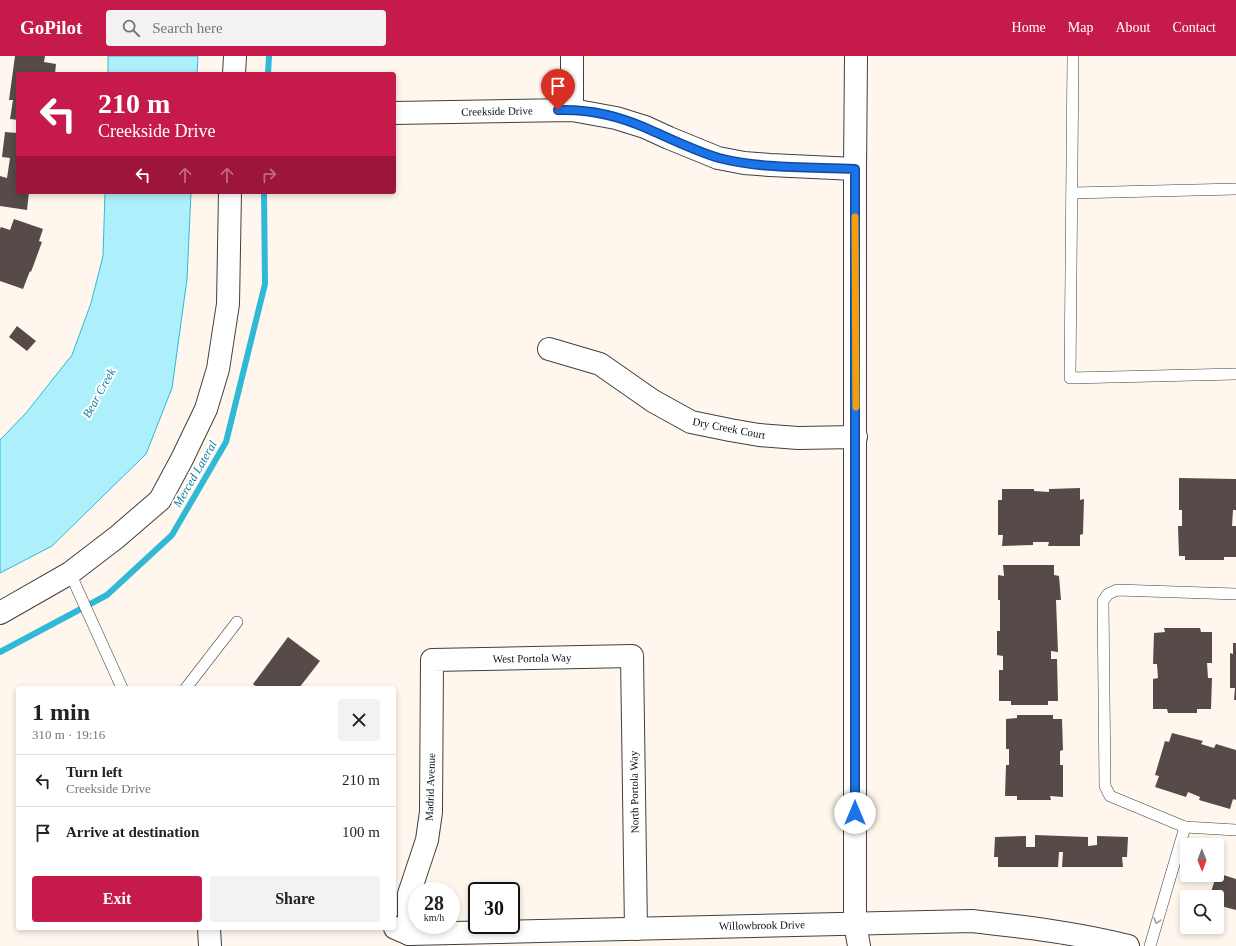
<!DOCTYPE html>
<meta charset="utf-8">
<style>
:root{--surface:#fff;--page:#f2f2f2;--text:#222;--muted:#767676;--line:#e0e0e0;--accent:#c61b4a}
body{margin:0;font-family:Georgia,serif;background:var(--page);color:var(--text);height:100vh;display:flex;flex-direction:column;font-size:15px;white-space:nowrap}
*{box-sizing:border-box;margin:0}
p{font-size:13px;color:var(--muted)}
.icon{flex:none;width:22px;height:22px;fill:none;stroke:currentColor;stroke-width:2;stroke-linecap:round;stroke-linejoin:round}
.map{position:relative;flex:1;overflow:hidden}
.sheet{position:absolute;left:16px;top:630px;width:380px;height:244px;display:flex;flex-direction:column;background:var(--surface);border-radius:4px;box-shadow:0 2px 6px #0003}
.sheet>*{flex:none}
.hud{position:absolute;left:16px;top:16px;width:380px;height:122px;border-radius:4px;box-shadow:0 2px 6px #0003;background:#c61b4a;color:#fff;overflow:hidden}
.needle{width:26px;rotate:179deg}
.buttons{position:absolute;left:1180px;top:782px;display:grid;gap:8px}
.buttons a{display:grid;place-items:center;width:44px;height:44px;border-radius:4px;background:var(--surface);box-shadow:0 2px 6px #0003;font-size:20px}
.speed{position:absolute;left:408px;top:826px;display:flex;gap:8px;font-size:20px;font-weight:700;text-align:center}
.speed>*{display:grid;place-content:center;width:52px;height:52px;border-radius:50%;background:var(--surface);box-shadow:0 2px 6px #0003;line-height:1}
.speed small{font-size:10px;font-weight:400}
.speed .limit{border:2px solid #111;border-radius:6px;background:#fff;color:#111}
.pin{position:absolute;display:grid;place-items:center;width:34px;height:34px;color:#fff;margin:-41px -17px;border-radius:50% 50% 50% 0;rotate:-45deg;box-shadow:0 0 4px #0007}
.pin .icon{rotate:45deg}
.me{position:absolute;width:44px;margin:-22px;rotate:0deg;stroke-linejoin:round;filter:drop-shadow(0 0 3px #0008)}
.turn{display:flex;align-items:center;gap:14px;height:84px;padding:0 16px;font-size:18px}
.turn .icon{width:52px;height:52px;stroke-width:2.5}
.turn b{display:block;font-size:28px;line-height:34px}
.lanes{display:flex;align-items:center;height:38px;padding:0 16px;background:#0003;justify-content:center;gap:20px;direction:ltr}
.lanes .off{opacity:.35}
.round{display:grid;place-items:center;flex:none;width:42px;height:42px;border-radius:4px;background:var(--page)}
.headline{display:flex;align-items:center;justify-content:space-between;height:68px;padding:0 16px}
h1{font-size:24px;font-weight:800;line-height:30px}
.primary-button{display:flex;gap:8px;margin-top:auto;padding:8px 16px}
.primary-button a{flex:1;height:46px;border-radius:4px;background:var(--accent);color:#fff;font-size:16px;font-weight:800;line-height:46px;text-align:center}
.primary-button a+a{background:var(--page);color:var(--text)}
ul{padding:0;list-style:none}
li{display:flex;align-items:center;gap:12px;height:52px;padding:0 16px;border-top:1px solid var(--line)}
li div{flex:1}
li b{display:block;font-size:15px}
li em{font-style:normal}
header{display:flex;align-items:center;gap:24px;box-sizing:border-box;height:56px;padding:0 20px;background:var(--accent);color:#fff}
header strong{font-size:19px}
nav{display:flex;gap:22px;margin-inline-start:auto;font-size:14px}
.search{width:280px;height:36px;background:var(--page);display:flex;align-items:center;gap:10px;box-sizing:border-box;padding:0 14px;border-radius:4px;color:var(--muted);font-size:15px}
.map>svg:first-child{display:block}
.water{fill:#adeffa;stroke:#2fb9d6}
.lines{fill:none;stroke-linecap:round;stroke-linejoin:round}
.stream{stroke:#2fb9d6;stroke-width:6}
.building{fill:#564b48}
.lane-casing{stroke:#404040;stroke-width:12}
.street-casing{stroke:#404040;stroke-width:24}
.lane{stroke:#fff;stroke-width:11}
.street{stroke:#fff;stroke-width:22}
.oneway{stroke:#9e9e9e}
.route-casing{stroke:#114b97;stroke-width:10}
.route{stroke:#1a73e8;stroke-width:7}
.slow{stroke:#f59e0b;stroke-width:7}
.labels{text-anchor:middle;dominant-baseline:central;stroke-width:4;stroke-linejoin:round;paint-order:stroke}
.street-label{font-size:11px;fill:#0d0d0d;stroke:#fff}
.water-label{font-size:12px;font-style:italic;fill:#0e80a0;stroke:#fff}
</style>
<header>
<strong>GoPilot</strong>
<div class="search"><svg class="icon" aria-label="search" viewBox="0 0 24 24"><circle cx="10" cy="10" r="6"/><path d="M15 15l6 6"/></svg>Search here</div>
<nav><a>Home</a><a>Map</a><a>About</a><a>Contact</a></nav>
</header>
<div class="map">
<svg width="1236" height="890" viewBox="0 0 1236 890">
<rect width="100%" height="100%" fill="#fff7ed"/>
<g class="water">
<path d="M108,0H198L197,18H108Z"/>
<path d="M105,136H191L187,223L172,332L146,398L52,490L0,517V384L26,357L72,299L91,247L103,200Z"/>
</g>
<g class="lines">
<g class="stream">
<path d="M268,18L269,0"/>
<path d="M0,596L107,539L172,479L226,386L265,228L264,136"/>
</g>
</g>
<g class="building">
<path d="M15,0H45L44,6L56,8L55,18H18V64L10,63L13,44H9Z"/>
<path d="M5,76L18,77V136H29L27,154L0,150V120L7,122L10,102L2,101Z"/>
<path d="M14,163L43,173L39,185L42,186L31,216L30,215L23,233L0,225V173L1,171L10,174Z"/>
<path d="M17,270L36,285L27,295L9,281Z"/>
<path d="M1179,422L1236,423V454H1233L1232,470H1236V501H1224V504H1185V500H1179L1178,470H1182V454H1179Z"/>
<path d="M1080,432V444L1084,443L1083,478L1080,479V490H1048L1049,486H1033V489L1002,490L1003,479H998V444H1002V433H1034V435L1049,436V433Z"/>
<path d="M1003,509H1054V519L1059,520L1061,544H1056L1058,596L1051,595V603H1057L1058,645H1048V649H1011V645H999V614H1003V600L997,599V575H1000V544H998V519L1004,520Z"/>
<path d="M1164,572H1200L1201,576H1212V607H1207L1208,622H1212L1211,653H1197V657H1168L1167,653H1153V623L1158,622L1157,608H1153L1154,577L1165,576Z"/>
<path d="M288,581L320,605L299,632H258L253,628Z"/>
<path d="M1233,587H1236V644H1234L1235,632H1230V597L1233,598Z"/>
<path d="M1017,659H1053V663H1062L1063,694L1060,695V709H1063V741L1050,740L1051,744H1017V740H1005L1006,709H1009V693H1006V663L1017,662Z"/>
<path d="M1172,677L1203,685L1201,688L1214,692L1216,688L1236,694V744L1233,743L1230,753L1199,744L1200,741L1188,736L1186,741L1155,731L1159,720L1155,719L1165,685L1169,686Z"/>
<path d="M1035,779L1088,781V790L1097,789V780L1128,781L1127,801H1122L1123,811H1062L1063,796H1059L1058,811H998V801H994L995,781L1026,780V791H1035Z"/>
<path d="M1217,817L1236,823V854L1217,849V841H1214L1215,837L1211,836Z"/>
</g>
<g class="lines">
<defs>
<g id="lane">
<path d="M1073,0L1070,322L1236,318"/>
<path d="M1072,137L1236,133"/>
<path d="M70,517L122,632"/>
<path d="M186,632L237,566"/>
<path d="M1185,771L1236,774"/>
<path d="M1150,890L1185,771L1110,740L1105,730L1103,545L1108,538L1117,534L1236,538"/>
</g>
<g id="street">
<path d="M572,0V54"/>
<path d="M856,0L855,113V867L859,890"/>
<path d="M234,18L235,0"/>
<path d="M394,57L572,54L616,62L645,71L669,82L718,102L744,107L770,109L855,113"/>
<path d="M549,293L600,308L653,345L691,366L730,374L759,379L798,382L856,381"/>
<path d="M0,557L70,517L117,481L160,444L182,403L206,353L218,313L228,248L230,136"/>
<path d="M209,872L210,890"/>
<path d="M395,872L409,878L972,865C1025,871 1077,877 1128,890"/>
<path d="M409,878V838L427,784L431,756L432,604L632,600L636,873"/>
</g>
</defs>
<use href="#lane" class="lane-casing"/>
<use href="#street" class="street-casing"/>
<use href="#lane" class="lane"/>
<use href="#street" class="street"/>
</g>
<defs><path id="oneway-chevron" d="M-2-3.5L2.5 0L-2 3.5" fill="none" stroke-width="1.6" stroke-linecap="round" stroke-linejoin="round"/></defs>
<use class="oneway" href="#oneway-chevron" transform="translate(1157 865) rotate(106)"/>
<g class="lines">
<defs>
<path id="route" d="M558,54C587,53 619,60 646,72C669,82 695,95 719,102C761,113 811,111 855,113V757"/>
</defs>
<use href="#route" class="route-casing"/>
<use href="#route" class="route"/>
<path class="slow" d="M855,161L856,351"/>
</g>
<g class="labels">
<g class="street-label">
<text transform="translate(497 55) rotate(-1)">Creekside Drive</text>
<text transform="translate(729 372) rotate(11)">Dry Creek Court</text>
<text transform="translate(532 602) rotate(-1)">West Portola Way</text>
<text transform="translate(430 731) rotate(-88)">Madrid Avenue</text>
<text transform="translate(634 736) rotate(-91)">North Portola Way</text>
<text transform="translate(762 869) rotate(-1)">Willowbrook Drive</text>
</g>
<g class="water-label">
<text transform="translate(99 337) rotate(-61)">Bear Creek</text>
<text transform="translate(195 418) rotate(-60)">Merced Lateral</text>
</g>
</g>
</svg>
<div class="buttons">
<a><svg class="needle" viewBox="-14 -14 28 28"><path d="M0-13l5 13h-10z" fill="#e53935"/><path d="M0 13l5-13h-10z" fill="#767676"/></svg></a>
<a><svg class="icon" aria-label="search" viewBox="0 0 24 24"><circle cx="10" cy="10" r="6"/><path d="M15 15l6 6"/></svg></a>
</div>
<div class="speed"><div>28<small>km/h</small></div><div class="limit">30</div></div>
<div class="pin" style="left:558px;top:54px;background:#d93025"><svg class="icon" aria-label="arrive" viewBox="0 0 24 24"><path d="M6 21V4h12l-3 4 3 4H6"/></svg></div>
<svg class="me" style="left:855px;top:757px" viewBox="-20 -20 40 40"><circle r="19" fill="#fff"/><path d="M0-13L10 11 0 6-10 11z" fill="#1a73e8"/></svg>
<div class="hud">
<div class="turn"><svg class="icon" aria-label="left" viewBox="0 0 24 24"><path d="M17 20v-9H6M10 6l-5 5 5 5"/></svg><div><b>210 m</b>Creekside Drive</div></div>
<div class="lanes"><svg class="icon" aria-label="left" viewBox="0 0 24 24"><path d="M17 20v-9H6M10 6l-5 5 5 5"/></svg><svg class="icon off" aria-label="ahead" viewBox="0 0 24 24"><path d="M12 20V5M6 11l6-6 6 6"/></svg><svg class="icon off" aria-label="ahead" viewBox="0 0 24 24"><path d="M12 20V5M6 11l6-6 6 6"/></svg><svg class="icon off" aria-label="right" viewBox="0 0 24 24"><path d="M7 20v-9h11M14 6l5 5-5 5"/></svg></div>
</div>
<section class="sheet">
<div class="headline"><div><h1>1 min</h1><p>310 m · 19:16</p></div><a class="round"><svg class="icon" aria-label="close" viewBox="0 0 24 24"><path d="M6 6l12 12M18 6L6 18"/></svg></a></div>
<ul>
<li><svg class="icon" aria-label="left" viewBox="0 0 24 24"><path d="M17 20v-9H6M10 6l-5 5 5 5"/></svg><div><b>Turn left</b><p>Creekside Drive</p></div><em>210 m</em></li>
<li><svg class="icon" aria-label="arrive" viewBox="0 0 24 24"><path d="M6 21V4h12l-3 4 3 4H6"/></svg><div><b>Arrive at destination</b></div><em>100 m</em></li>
</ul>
<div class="primary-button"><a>Exit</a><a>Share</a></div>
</section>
</div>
